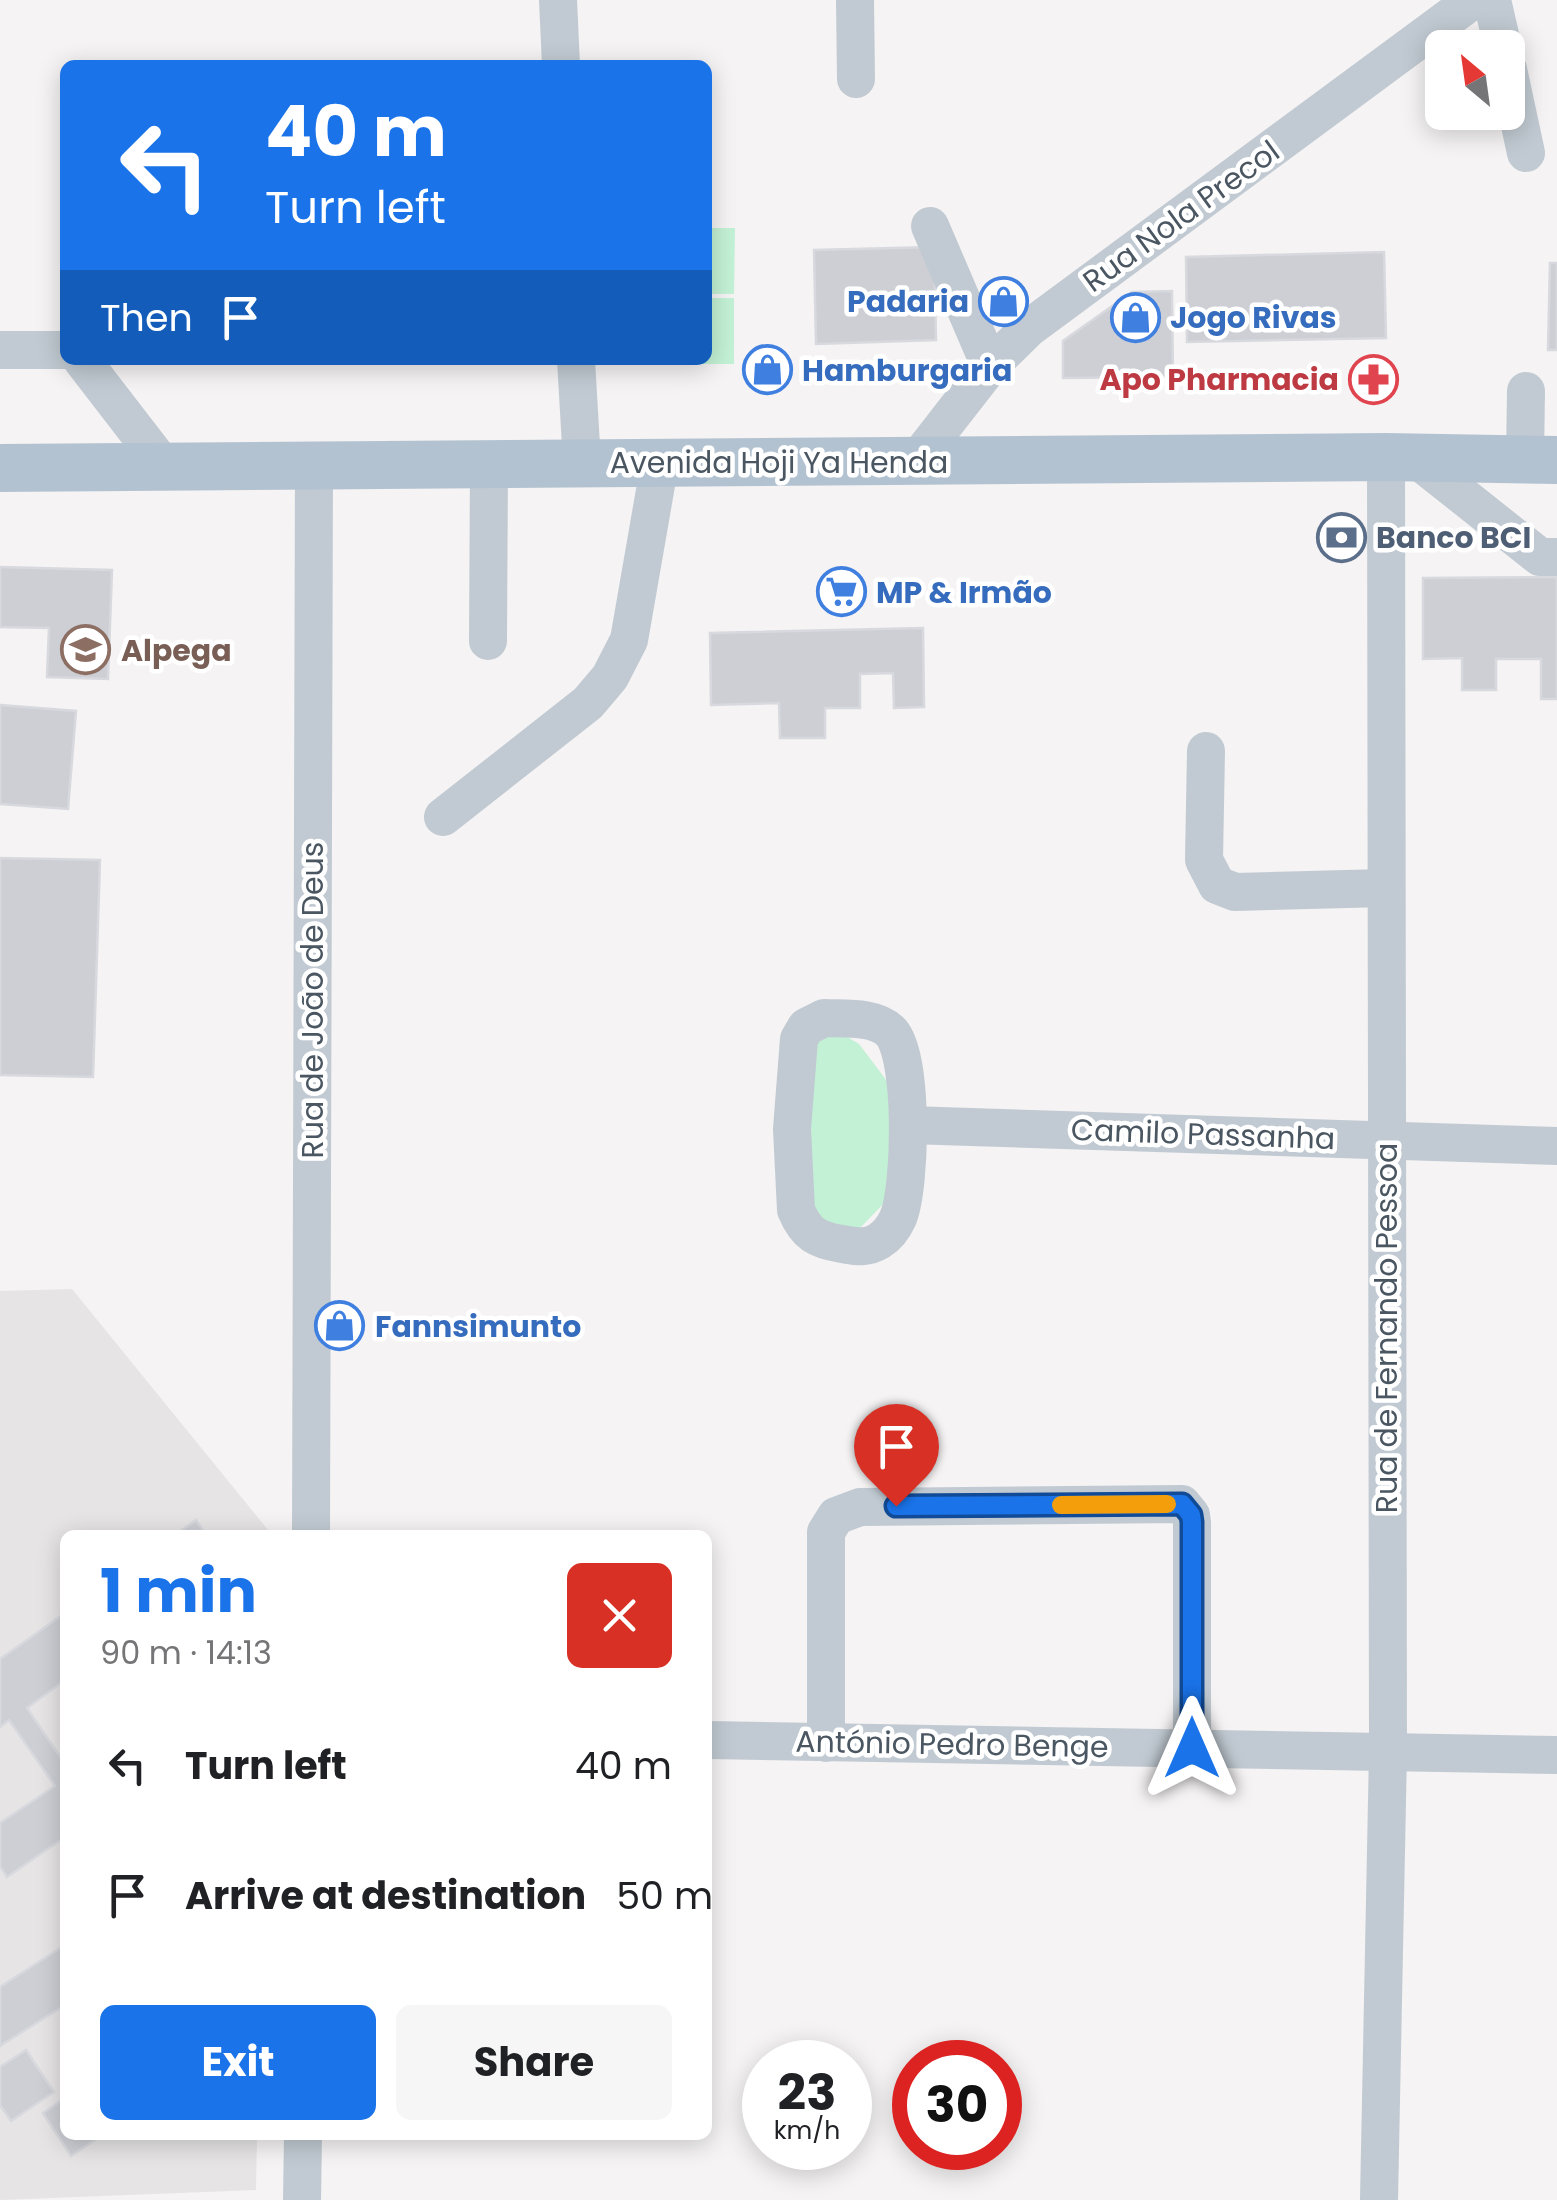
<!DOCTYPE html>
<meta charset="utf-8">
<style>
:root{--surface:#fff;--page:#f6f6f6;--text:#202124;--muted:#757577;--accent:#1a73e8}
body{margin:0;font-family:Poppins,sans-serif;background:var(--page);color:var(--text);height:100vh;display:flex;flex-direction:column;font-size:38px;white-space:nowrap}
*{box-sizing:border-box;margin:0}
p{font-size:32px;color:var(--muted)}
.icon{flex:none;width:55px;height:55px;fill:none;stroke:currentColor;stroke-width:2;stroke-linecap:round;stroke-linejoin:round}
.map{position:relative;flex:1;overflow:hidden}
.drawer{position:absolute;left:60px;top:1530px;width:652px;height:610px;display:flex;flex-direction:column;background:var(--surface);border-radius:15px;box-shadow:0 5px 25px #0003}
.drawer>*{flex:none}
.top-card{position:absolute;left:60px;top:60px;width:652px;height:305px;border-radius:15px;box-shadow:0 5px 25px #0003;background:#1a73e8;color:#fff;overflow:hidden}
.needle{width:65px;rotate:331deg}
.controls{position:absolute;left:1425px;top:30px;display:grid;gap:20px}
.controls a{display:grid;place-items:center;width:100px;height:100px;border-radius:15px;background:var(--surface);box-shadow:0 5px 25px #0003;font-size:50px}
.speed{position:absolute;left:742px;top:2040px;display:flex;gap:20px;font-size:50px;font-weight:700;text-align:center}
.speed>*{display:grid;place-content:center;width:130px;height:130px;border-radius:50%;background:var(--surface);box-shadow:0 5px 25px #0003;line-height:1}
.speed small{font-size:25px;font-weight:400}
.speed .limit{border:15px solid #d22;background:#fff;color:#111}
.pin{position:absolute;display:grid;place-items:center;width:85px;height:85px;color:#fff;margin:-102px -42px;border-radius:50% 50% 50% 0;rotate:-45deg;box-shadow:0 0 10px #0007}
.pin .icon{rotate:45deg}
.me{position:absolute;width:110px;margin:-55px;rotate:0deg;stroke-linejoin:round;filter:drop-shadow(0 0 8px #0008)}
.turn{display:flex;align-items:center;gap:35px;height:210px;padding:0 40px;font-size:45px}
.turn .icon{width:130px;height:130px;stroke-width:2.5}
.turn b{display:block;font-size:70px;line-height:85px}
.then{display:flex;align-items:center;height:95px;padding:0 40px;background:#0003;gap:20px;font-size:38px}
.round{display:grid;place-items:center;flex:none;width:105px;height:105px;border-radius:15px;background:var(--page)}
.overview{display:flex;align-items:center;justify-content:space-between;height:170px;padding:0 40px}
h1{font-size:60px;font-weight:700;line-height:75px;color:var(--accent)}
.primary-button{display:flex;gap:20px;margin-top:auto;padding:20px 40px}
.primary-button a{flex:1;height:115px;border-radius:15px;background:var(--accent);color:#fff;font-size:40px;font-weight:700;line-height:115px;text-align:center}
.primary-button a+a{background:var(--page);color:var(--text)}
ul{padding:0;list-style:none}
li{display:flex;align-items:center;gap:30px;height:130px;padding:0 40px}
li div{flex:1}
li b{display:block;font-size:38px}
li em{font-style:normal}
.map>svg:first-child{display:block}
.education{fill:#e6e4e5}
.green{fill:#c3f1d5}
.building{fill:#cdcfd5;stroke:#d7d9de;stroke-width:2.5}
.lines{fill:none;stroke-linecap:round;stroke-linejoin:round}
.minor{stroke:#c1cad2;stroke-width:38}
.major{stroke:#b3c2d1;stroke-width:48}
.route-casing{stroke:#114b97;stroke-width:25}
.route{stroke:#1a73e8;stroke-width:18}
.slow{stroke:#f59e0b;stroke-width:18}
.labels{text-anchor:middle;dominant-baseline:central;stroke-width:9;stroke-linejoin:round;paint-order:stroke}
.street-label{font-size:30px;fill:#4a5661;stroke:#fff}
.shop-label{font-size:30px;font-weight:bold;fill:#366cbe;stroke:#fff;text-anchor:start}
.health-label{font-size:30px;font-weight:bold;fill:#be3a42;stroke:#fff;text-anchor:end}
.service-label{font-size:30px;font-weight:bold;fill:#4e5e75;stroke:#fff;text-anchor:start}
.education-label{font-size:30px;font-weight:bold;fill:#785e54;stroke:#fff;text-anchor:start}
</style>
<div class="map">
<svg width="1557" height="2200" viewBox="0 0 1557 2200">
<rect width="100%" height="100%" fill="#f5f3f3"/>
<path class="education" d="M72,1289L272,1535H65V2135H257L256,2190L0,2200V1291Z"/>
<g class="green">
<path d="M708,228H735L734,294H708Z"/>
<path d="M708,298H734V364H620V360H708Z"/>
<path d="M841,1033L859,1044L890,1085L891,1196L858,1230C825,1226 813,1219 799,1188L817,1040Z"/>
</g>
<g class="building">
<path d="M934,247L936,340L816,344L814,250Z"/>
<path d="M1384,252L1386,338L1187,342L1186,257Z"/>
<path d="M1550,263H1557V350H1548Z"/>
<path d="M1172,291L1173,377L1063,378V341L1132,292Z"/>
<path d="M0,567L112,570L108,679L47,677L49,628L0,627Z"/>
<path d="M1557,577V699H1541V659H1496V690H1462V658L1423,659V578Z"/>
<path d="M923,628L924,707L894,708L893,673L860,674V708H825V738H780L779,703L711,705L710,633Z"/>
<path d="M0,705L76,711L68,809L0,804Z"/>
<path d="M0,858L100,860L93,1077L0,1075Z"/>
<path d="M196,1520L206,1535H175Z"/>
<path d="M65,1613V1680L27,1708L65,1764V1837L7,1877L0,1866V1823L55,1786L9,1720L0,1727V1659Z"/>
<path d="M65,1945V2005L0,2046V1987Z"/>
<path d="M26,2050L54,2092L11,2121L0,2105V2067Z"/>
<path d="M65,2098V2135H102L71,2156L43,2113Z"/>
</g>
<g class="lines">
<g class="minor">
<path d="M558,0L561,65"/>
<path d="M855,0L856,79"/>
<path d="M1492,0L1503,48"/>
<path d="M1508,69L1526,153"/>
<path d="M930,226L990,366"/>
<path d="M0,350H65"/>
<path d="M82,360L163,465"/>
<path d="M576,360L582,463"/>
<path d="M1415,458L1540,557H1557"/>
<path d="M1525,459L1526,391"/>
<path d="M916,461L990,366L1029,328L1473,0"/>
<path d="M488,641L489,464"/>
<path d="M1206,751L1204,860L1217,885L1235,892L1385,888"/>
<path d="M443,817L588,703L610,677L629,640L660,462"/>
<path d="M824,1018C845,1019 874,1016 890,1031C914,1053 911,1188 898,1218C894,1227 887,1236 879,1241C866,1249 855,1246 842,1244C817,1240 806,1234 796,1210L792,1129L799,1039L806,1027Z"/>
<path d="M909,1125L1557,1146"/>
<path d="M311,1535L314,465"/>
<path d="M708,1740L1557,1755"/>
<path d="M826,1743V1532L836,1516L860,1507L1182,1504L1191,1515L1192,1523V1748"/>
<path d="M302,2200L303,2135"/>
<path d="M1379,2200L1388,1751L1386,457"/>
</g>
<path class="major" d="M0,468L1386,457L1557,460"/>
</g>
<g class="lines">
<defs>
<path id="route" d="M896,1506L1182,1504L1191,1515L1192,1522V1748"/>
</defs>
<use href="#route" class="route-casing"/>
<use href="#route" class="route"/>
<path class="slow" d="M1061,1505L1167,1504"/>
</g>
<defs>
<symbol id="shop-ring" viewBox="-11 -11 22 22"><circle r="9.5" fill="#fff" stroke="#3f7fe0" stroke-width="1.5"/><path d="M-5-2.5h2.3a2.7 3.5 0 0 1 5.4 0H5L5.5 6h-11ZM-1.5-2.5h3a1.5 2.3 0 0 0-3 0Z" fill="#3f7fe0"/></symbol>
<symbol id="pharmacy-ring" viewBox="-11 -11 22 22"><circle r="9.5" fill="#fff" stroke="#e0444e" stroke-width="1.5"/><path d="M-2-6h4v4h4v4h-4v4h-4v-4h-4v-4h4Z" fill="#e0444e"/></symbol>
<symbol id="bank-ring" viewBox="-11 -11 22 22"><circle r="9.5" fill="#fff" stroke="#5c6f8a" stroke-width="1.5"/><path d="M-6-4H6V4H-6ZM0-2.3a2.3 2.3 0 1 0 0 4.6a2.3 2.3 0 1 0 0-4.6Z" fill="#5c6f8a"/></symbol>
<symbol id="supermarket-ring" viewBox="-11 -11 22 22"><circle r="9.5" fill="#fff" stroke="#3f7fe0" stroke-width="1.5"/><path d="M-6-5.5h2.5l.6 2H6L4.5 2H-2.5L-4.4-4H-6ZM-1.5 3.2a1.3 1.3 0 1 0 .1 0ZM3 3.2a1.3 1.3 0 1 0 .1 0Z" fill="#3f7fe0"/></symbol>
<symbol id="school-ring" viewBox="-11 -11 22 22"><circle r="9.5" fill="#fff" stroke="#8d6e63" stroke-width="1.5"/><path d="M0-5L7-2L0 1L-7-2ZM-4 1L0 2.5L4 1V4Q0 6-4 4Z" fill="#8d6e63"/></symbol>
</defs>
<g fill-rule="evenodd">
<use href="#shop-ring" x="976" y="274" width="55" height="55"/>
<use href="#shop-ring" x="1108" y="290" width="55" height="55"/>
<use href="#shop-ring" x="740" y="342" width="55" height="55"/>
<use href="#pharmacy-ring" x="1346" y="352" width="55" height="55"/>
<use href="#bank-ring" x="1314" y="510" width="55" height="55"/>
<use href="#supermarket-ring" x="814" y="564" width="55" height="55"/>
<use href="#school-ring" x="58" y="622" width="55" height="55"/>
<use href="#shop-ring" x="312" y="1298" width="55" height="55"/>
</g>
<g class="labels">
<g class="street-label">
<text transform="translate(1181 216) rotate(-36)">Rua Nola Precol</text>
<text x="779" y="462">Avenida Hoji Ya Henda</text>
<text transform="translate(312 1000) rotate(-90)">Rua de João de Deus</text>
<text transform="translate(1203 1134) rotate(2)">Camilo Passanha</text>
<text transform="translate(1386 1328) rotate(-90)">Rua de Fernando Pessoa</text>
<text transform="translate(952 1744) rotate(1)">António Pedro Benge</text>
</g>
<g class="shop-label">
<text x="969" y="301" text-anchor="end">Padaria</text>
<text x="1170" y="317">Jogo Rivas</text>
<text x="802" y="370">Hamburgaria</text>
<text x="876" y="592">MP &amp; Irmão</text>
<text x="375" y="1326">Fannsimunto</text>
</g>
<g class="health-label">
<text x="1339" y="379">Apo Pharmacia</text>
</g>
<g class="service-label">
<text x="1376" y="537">Banco BCI</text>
</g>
<g class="education-label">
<text x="121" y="650">Alpega</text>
</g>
</g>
</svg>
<div class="controls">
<a><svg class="needle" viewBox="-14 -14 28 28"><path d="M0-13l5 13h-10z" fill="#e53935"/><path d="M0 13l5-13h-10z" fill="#757577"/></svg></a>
</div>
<div class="speed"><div>23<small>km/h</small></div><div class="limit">30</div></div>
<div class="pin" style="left:896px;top:1506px;background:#d93025"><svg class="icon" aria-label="arrive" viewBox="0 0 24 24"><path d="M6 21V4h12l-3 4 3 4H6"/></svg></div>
<svg class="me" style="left:1192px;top:1748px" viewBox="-20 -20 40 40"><path d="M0-17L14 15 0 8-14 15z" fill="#1a73e8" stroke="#fff" stroke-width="4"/></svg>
<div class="top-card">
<div class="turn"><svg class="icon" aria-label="left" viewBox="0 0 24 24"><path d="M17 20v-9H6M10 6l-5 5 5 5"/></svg><div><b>40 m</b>Turn left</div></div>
<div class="then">Then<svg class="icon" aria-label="arrive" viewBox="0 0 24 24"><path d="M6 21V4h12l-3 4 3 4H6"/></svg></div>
</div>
<section class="drawer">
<div class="overview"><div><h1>1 min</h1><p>90 m · 14:13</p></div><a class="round" style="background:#d93025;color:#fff"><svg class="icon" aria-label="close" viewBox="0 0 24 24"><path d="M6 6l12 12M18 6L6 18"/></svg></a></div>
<ul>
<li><svg class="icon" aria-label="left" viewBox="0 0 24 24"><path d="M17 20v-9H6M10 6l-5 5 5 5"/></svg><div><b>Turn left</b></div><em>40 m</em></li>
<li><svg class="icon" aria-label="arrive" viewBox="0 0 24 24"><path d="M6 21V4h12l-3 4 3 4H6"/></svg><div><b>Arrive at destination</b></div><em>50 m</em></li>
</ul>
<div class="primary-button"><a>Exit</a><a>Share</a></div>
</section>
</div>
